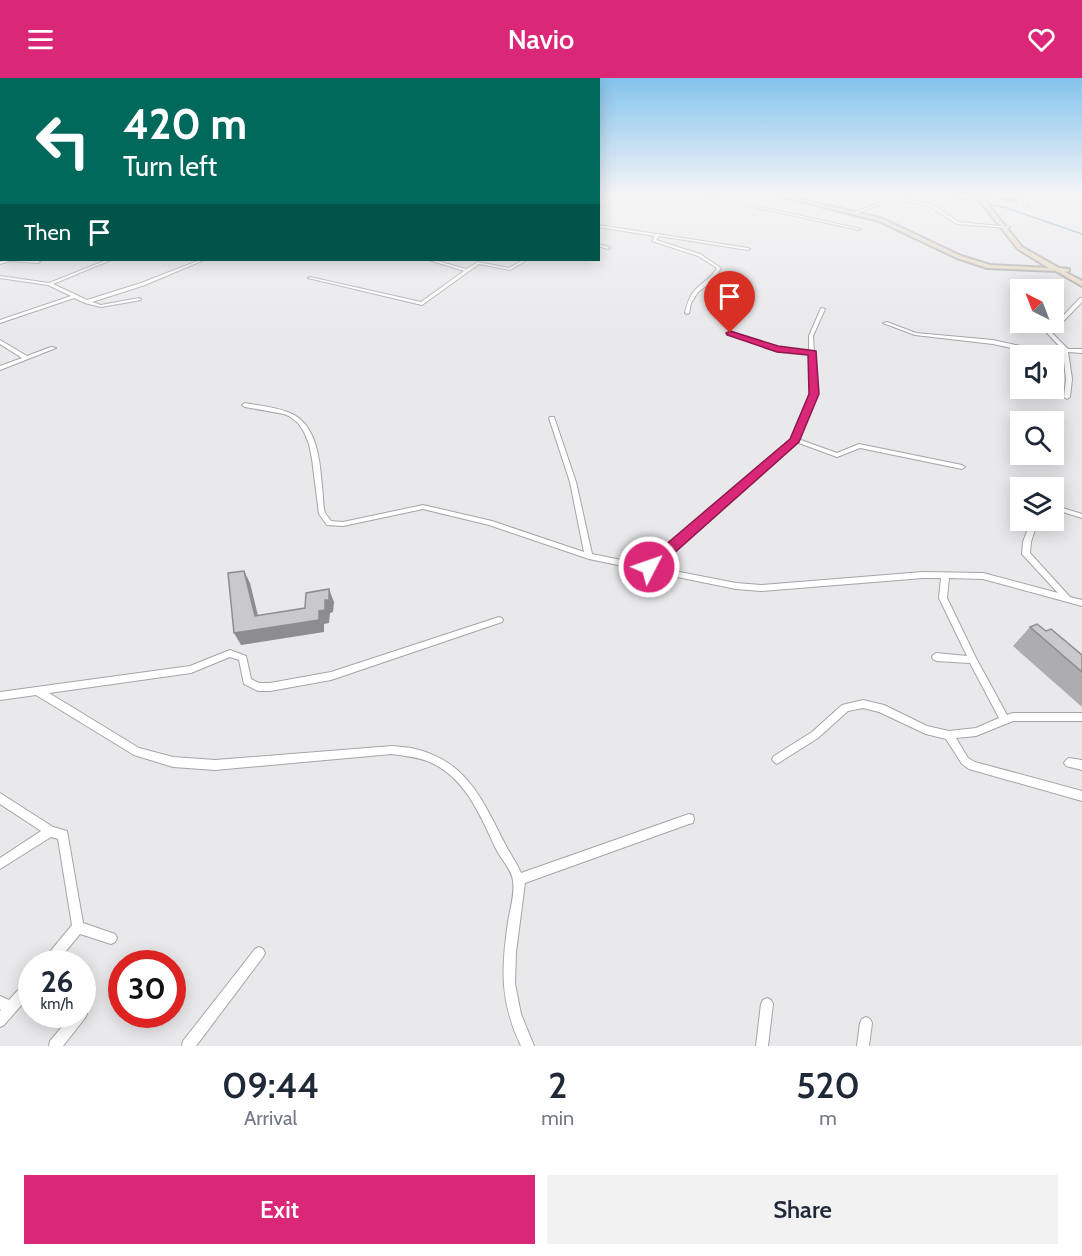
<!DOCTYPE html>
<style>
:root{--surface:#fff;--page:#f2f2f3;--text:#1f2937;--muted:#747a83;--accent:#db2777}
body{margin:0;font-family:Cabin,sans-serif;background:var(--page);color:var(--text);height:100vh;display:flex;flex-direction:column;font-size:22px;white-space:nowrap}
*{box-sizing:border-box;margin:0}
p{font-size:20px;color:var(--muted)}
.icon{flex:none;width:33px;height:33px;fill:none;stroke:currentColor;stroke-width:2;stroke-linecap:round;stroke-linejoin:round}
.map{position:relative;height:968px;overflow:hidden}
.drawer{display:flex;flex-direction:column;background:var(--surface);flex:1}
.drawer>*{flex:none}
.banner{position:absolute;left:0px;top:0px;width:600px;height:183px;box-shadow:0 3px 15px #0003;background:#00695c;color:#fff;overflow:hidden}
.needle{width:39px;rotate:318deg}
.buttons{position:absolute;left:1010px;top:201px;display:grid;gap:12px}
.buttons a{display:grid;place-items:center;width:54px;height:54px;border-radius:0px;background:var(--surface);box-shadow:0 3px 15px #0003;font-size:30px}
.speed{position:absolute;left:18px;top:872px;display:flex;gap:12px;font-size:30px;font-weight:700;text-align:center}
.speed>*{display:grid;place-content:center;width:78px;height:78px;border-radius:50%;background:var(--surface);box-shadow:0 3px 15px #0003;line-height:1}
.speed small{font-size:15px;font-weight:400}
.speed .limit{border:9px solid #d22;background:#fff;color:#111}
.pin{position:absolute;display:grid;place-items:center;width:51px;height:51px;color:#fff;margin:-62px -26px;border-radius:50% 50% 50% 0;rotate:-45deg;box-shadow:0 0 6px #0007}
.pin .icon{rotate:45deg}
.me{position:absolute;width:66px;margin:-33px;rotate:49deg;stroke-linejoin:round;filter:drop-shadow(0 0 4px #0008)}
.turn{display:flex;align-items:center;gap:21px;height:126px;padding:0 24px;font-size:27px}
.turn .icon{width:78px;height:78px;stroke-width:2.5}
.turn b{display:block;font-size:42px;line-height:51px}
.then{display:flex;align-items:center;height:57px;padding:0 24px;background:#0003;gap:12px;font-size:22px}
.eta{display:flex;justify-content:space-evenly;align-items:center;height:102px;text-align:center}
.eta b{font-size:36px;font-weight:600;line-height:42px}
.action{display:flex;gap:12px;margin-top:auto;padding:12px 24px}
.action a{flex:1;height:69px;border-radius:0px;background:var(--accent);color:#fff;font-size:24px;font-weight:600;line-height:69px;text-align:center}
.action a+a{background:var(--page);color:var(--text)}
header{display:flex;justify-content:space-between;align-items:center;height:78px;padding:0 24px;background:var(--accent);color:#fff;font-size:27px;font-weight:600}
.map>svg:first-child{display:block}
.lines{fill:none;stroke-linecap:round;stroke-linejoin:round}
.stream{stroke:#6aa0b2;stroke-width:1.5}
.street-casing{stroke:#a5a5a8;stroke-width:2}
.secondary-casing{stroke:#a5a5a8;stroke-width:4}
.street{fill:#fff;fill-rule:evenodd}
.secondary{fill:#e8d7c1;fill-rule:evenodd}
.wall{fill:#adadaf}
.shaded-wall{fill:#8d8d8f}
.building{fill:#c9c9cc;stroke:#8d8d8f;stroke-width:1.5}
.route{fill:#db2777;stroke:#8e194d;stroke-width:1.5}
</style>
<header><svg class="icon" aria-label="menu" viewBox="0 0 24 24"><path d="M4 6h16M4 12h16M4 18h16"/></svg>Navio<svg class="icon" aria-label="heart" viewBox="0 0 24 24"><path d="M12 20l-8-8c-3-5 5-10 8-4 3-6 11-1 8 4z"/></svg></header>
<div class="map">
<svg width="1082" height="968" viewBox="0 0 1082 968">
<rect width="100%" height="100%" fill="#e9e9ec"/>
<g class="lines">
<path class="stream" d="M952,118L1007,130L1082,156"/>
<defs>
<g id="street">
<path d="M704,118H711L861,151L859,152Z"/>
<path d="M885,118H892L931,126L959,144L1010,149L1008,150L957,146L929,128L896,121L855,136L852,135L893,120Z"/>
<path d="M1021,118H1025L1028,128H1026Z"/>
<path d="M605,126L606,128L598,129V127Z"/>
<path d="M598,147L748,170L750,171L748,172L659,158L656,162L700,176L721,190L713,203L698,214L695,219L691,225L689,235L687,236L685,235C687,226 689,219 695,212C703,204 711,200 717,190L698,178L652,163L655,158L598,149Z"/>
<path d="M598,166L609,169L610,170L608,171L598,168Z"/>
<rect x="0" y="168" width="2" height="2"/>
<path d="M6,182L38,183L40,184L38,185L10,183L0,186V184Z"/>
<path d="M107,182H111L53,206L87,222L141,205L200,182H204L145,207L92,224L101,227L139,220L141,221V222L101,229L85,225L74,220L0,245V242L71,218L48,207L0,200V198L49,205Z"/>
<path d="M429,182H434L466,191L478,184L509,190L523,182H527L510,192L479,186L422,227L308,200L310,199L421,224L464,193Z"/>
<path d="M1080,220H1082V224L1052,255L1068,271H1082V275L1068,274L1072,301L1070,319L1067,321L1064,319L1066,301L1063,274L1025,273L993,266L915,257L883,245L887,244L916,255L993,262L1025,269L1062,271L1047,255Z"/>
<path d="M821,230L825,231L813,258L814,274L816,275L815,276L817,316L798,361L837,375L859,366L962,387L965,389L962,391L860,370L837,379L796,364L654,489L736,505L761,507L923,494L983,495L1058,515L1022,476L1023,464L1031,442H1038L1031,464L1030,475L1070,519L1082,522V528L983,501L949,500L947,520L976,580L1007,637L1013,635H1082V643H1013L976,658L956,660L968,680L975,684L1082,713V723L969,691L962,686L946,661L926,656L879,634L863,630L848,633L818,660L780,684L777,686L774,684L772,681L774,678L812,654L842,627L863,622L884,627L927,648L949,653L976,650L999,640L970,585L936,583L933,581L932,579L933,577L936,575L967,578L939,520L941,500H923L761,513L736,511L589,481L489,447L423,431L343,448L327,447L319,436L312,381L309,366L304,354L298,345L289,338L284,336L245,329L242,327L245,325C260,328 276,329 290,335C317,346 320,383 322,408C323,415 323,429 325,435C327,438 329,440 331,443L343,444L423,427L492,443L584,474L570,404L549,340L550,339H554L576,404L592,476L646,487L792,361L811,316L809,276L775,272L729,255L733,254L778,270L809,273V258Z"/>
<path d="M0,262L27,278L51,269L56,270L0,292V288L22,280L0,266Z"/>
<path d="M1053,427L1082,436V440L1053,431Z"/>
<path d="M499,539L502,540L503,542L502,544L331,602L270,613H258L244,606L239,582L230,579L191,595L49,615L139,670L173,679L215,682L392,668C400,669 408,669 415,671C467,683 483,723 505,766C510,776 517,785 521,795L689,736L693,737L694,741L693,745L689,746L525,805L516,874L515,906L521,936L534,968H521C500,924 501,891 508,844C510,831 515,816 513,803C512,792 501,781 496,771C481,739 466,701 432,685C419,679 405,678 392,676L215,692L173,689L134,677L36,617L0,622V614L190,588L230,572L246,578L251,601L259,605H270L331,594Z"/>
<path d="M1069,680L1082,682V692L1066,688L1064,685L1066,682Z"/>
<path d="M0,715L53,749L67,753L83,845L115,856L117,860L115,864L111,866L80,856L56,885H42L44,881L72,847L58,761L51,759L0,791V780L41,753L0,726Z"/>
<path d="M259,869L263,871L265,875L263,879L196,968H182L183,963L255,871Z"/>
<path d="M32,899V915L4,947L0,949V933L1,932L0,931V918L9,922L28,901Z"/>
<path d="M767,920L771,922L773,926L768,968H756L761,926L763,922Z"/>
<path d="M82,930L85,932L87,936L85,940L63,968H49L50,963L73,936H82Z"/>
<path d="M866,939L870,941L872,945L869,968H857L860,945L862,941Z"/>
</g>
<g id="secondary">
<path d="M780,118H788L883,141L961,178L990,187L1049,190L1018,171L976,118H981L1022,169L1059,190L1069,191V193L1065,194L1082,203V208L1056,193L987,190L957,180L879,143Z"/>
<rect x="0" y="120" width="2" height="3"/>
</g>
</defs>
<use href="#street" class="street-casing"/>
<use href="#secondary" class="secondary-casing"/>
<use href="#street" class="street"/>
<use href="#secondary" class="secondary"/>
</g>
<g class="wall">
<path d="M998,118H1021L1018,125L1000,122Z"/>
<path d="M1030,549L1046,553L1082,577V629L1013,568Z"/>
</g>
<g class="shaded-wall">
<path d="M244,493L250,505L261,550L255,538Z"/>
<path d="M329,511L334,524L333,534L330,535L329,545L324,546V554L241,567L234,555L319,533L325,522Z"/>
</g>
<g class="building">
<path d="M244,493L255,538L305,530L306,515L329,511V522H325V532L319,533V542L234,555L228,495Z"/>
<path d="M1037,546L1046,553L1051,551L1082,577V594L1030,549Z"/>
</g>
<linearGradient id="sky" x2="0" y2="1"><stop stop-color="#84c3ed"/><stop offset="0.46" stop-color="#f5f5f6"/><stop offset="1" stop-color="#f5f5f6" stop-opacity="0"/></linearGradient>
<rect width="1082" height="254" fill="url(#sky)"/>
<path class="route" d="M730,253L778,268L816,273L819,316L799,364L654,493H644V485L790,361L809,316L808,277L777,274L727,257L726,255Z"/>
</svg>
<div class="buttons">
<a><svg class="needle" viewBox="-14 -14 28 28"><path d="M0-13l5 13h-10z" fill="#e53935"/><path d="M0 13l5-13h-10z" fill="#747a83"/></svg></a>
<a><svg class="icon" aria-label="sound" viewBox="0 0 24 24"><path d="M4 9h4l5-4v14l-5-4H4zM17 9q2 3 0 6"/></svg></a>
<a><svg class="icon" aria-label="search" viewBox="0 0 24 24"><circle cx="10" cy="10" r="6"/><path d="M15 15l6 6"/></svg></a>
<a><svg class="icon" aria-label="layers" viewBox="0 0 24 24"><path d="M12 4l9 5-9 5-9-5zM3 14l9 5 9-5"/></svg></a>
</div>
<div class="speed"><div>26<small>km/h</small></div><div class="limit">30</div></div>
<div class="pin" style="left:730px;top:255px;background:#d93025"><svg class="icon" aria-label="arrive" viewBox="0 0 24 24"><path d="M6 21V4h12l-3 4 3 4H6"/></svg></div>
<svg class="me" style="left:649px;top:489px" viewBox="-20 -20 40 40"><circle r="17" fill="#db2777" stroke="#fff" stroke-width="3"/><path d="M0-11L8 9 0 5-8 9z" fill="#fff"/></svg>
<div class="banner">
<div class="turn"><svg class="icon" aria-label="left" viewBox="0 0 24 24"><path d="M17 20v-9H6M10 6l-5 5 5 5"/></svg><div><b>420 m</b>Turn left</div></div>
<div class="then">Then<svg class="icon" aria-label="arrive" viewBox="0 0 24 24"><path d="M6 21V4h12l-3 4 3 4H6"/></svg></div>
</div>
</div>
<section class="drawer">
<div class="eta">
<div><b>09:44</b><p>Arrival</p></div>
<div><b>2</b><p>min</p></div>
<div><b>520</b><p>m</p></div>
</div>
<div class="action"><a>Exit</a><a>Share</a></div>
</section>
